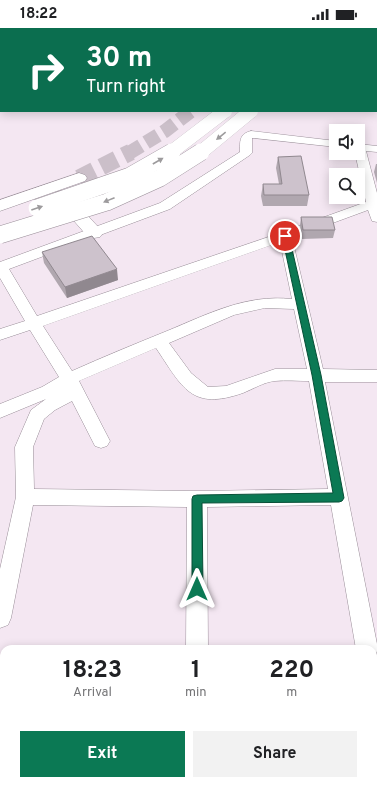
<!DOCTYPE html>
<style>
:root{--surface:#fff;--page:#f2f2f2;--text:#202124;--muted:#757577;--accent:#0b7954}
body{margin:0;font-family:Overpass,sans-serif;background:var(--page);color:var(--text);height:100vh;display:flex;flex-direction:column;font-size:15px;white-space:nowrap}
*{box-sizing:border-box;margin:0}
p{font-size:13px;color:var(--muted)}
.icon{flex:none;width:22px;height:22px;fill:none;stroke:currentColor;stroke-width:2;stroke-linecap:round;stroke-linejoin:round}
.map{position:relative;flex:1;overflow:hidden}
.sheet{position:absolute;left:0px;top:617px;width:377px;height:140px;display:flex;flex-direction:column;background:var(--surface);border-radius:12px 12px 0 0;box-shadow:0 2px 10px #0003}
.sheet>*{flex:none}
.hud{position:absolute;left:0px;top:0px;width:377px;height:84px;box-shadow:0 2px 10px #0003;background:#0b6e4f;color:#fff;overflow:hidden}
.controls{position:absolute;left:329px;top:96px;display:grid;gap:8px}
.controls a{display:grid;place-items:center;width:36px;height:36px;border-radius:0px;background:var(--surface);box-shadow:0 2px 10px #0003;font-size:20px}
.pin{position:absolute;display:grid;place-items:center;width:34px;height:34px;color:#fff;margin:-17px;border:2px solid #fff;border-radius:50%;box-shadow:0 1px 4px #0007}
.me{position:absolute;width:44px;margin:-22px;rotate:0deg;stroke-linejoin:round;filter:drop-shadow(0 0 3px #0008)}
.turn{display:flex;align-items:center;gap:14px;height:84px;padding:0 20px;font-size:18px}
.turn .icon{width:52px;height:52px;stroke-width:2.5}
.turn b{display:block;font-size:28px;line-height:34px}
.eta{display:flex;justify-content:space-evenly;align-items:center;height:68px;text-align:center}
.eta b{font-size:24px;font-weight:700;line-height:28px}
.cta{display:flex;gap:8px;margin-top:auto;padding:8px 20px}
.cta a{flex:1;height:46px;border-radius:0px;background:var(--accent);color:#fff;font-size:16px;font-weight:700;line-height:46px;text-align:center}
.cta a+a{background:var(--page);color:var(--text)}
.status{display:flex;justify-content:space-between;align-items:center;height:28px;padding:0 20px;background:var(--surface);direction:ltr}
.status svg{height:11px;fill:currentColor}
.map>svg:first-child{display:block}
.lines{fill:none;stroke-linecap:round;stroke-linejoin:round}
.secondary-tunnel-far1{stroke:#cbbfc9;stroke-width:14;stroke-dasharray:14 6;stroke-linecap:butt}
.secondary-tunnel{stroke:#cbbfc9;stroke-width:17;stroke-dasharray:17 8;stroke-linecap:butt}
.street-casing{stroke:#998e98;stroke-width:1}
.secondary-casing{stroke:#998e98;stroke-width:1}
.street{fill:#fff;fill-rule:evenodd}
.secondary{fill:#fff;fill-rule:evenodd}
.secondary-bridge-far1-casing{stroke:#998e98;stroke-width:14;stroke-linecap:butt}
.secondary-bridge-casing{stroke:#998e98;stroke-width:18;stroke-linecap:butt}
.secondary-bridge-far1{stroke:#fff;stroke-width:14}
.secondary-bridge{stroke:#fff;stroke-width:17}
.wall{fill:#b0a7af}
.shaded-wall{fill:#90888f}
.building{fill:#cdc2cc;stroke:#90888f}
.oneway{fill:#9d9b9d}
.route{fill:#0b7954;stroke:#074f37}
</style>
<div class="status"><b>18:22</b><svg viewBox="0 0 49 12"><path d="M0 12V9h3v3zM5 12V6h3v6zM10 12V3h3v9zM15 12V0h3v12zM26 1h20v11H26zM47 4h2v5h-2z"/></svg></div>
<div class="map">
<svg width="377" height="757" viewBox="0 0 377 757">
<rect width="100%" height="100%" fill="#f4e7f2"/>
<g class="lines">
<path class="secondary-tunnel-far1" d="M129,125L165,103L191,83"/>
<path class="secondary-tunnel" d="M79,150L131,124"/>
<defs>
<g id="street">
<path d="M251,103L336,113V119L253,110H252V125L250,127L170,181L9,241L37,288L280,205L366,174L355,125H358V116L377,118V124L366,123L377,165V194L372,193L368,182L292,210L323,341L377,342V354H325L377,616V623L375,629L373,630V621H356L331,477L207,479L208,621H186L187,479L33,477L11,590L8,597L0,600V541L16,469L15,419L31,382L46,371L0,390V376L42,359L59,349L30,302L0,312V301L25,293L0,250V234L160,175L240,124C240,113 239,106 251,103ZM280,214L292,271C246,266 208,286 167,303C135,316 103,329 72,343L43,298ZM265,280L294,281L307,341H275L226,358L208,359L191,345L169,315L234,287ZM156,320C183,360 191,383 243,365C253,361 264,354 275,353C286,352 298,353 309,353L328,461L197,463L34,461L33,419L44,391L55,382L72,373L95,418L101,420L107,418L110,413L79,353Z"/>
<path d="M373,645L377,646V690L373,688Z"/>
<rect x="0" y="693" width="4" height="24"/>
<path d="M373,731H377V755L367,753H373Z"/>
</g>
<g id="secondary">
<path d="M181,0H195L196,1H182Z"/>
<path d="M216,0H231L232,1H217Z"/>
<path d="M79,145L85,147L87,150L85,153L0,183V172Z"/>
<path d="M61,163L67,165L100,201L103,205L100,209L94,210L88,209L55,171L53,168L55,165Z"/>
</g>
</defs>
<use href="#street" class="street-casing"/>
<use href="#secondary" class="secondary-casing"/>
<use href="#street" class="street"/>
<use href="#secondary" class="secondary"/>
<defs>
<g id="secondary-bridge-far1">
<path d="M170,125L225,83"/>
<path d="M200,125L251,83"/>
</g>
<g id="secondary-bridge">
<path d="M37,180L130,148L172,124"/>
<path d="M0,207L107,174L160,150L201,124"/>
</g>
</defs>
<use href="#secondary-bridge-far1" class="secondary-bridge-far1-casing"/>
<use href="#secondary-bridge" class="secondary-bridge-casing"/>
<use href="#secondary-bridge-far1" class="secondary-bridge-far1"/>
<use href="#secondary-bridge" class="secondary-bridge"/>
</g>
<g class="wall">
<rect x="376" y="4" width="1" height="17"/>
<path d="M278,129L309,167L307,178H263L261,168L263,156H279L276,140Z"/>
<path d="M376,136H377V155L374,144Z"/>
<path d="M301,189L335,202L333,210L302,211L300,197Z"/>
<path d="M42,224L118,252L67,270L44,235Z"/>
</g>
<path class="shaded-wall" d="M117,241L118,252L67,270L65,259Z"/>
<g class="building">
<rect x="376" y="4" width="1" height="7"/>
<path d="M301,128L309,167H264L263,156H282L278,129Z"/>
<path d="M301,189H332L335,202H303Z"/>
<path d="M92,208L117,241L65,259L42,224Z"/>
</g>
<defs><path id="oneway-solid" d="M-6-.8H1V-3.2L6.5 0L1 3.2V.8H-6Z"/></defs>
<g class="oneway">
<use href="#oneway-solid" transform="translate(221 108) rotate(141)"/>
<use href="#oneway-solid" transform="translate(158 133) rotate(-30)"/>
<use href="#oneway-solid" transform="translate(109 172) rotate(158)"/>
<use href="#oneway-solid" transform="translate(37 180) rotate(-19)"/>
</g>
<path class="route" d="M285,206L289,208L321,347L344,470L342,473L339,474L202,475L203,561L201,565L197,566L193,565L192,561V471L193,468L197,467L333,465L312,347L282,208Z"/>
</svg>
<div class="controls">
<a><svg class="icon" aria-label="sound" viewBox="0 0 24 24"><path d="M4 9h4l5-4v14l-5-4H4zM17 9q2 3 0 6"/></svg></a>
<a><svg class="icon" aria-label="search" viewBox="0 0 24 24"><circle cx="10" cy="10" r="6"/><path d="M15 15l6 6"/></svg></a>
</div>
<div class="pin" style="left:285px;top:208px;background:#d93025"><svg class="icon" aria-label="arrive" viewBox="0 0 24 24"><path d="M6 21V4h12l-3 4 3 4H6"/></svg></div>
<svg class="me" style="left:197px;top:561px" viewBox="-20 -20 40 40"><path d="M0-17L14 15 0 8-14 15z" fill="#0b7954" stroke="#fff" stroke-width="4"/></svg>
<div class="hud">
<div class="turn"><svg class="icon" aria-label="right" viewBox="0 0 24 24"><path d="M7 20v-9h11M14 6l5 5-5 5"/></svg><div><b>30 m</b>Turn right</div></div>
</div>
<section class="sheet">
<div class="eta">
<div><b>18:23</b><p>Arrival</p></div>
<div><b>1</b><p>min</p></div>
<div><b>220</b><p>m</p></div>
</div>
<div class="cta"><a>Exit</a><a>Share</a></div>
</section>
</div>
